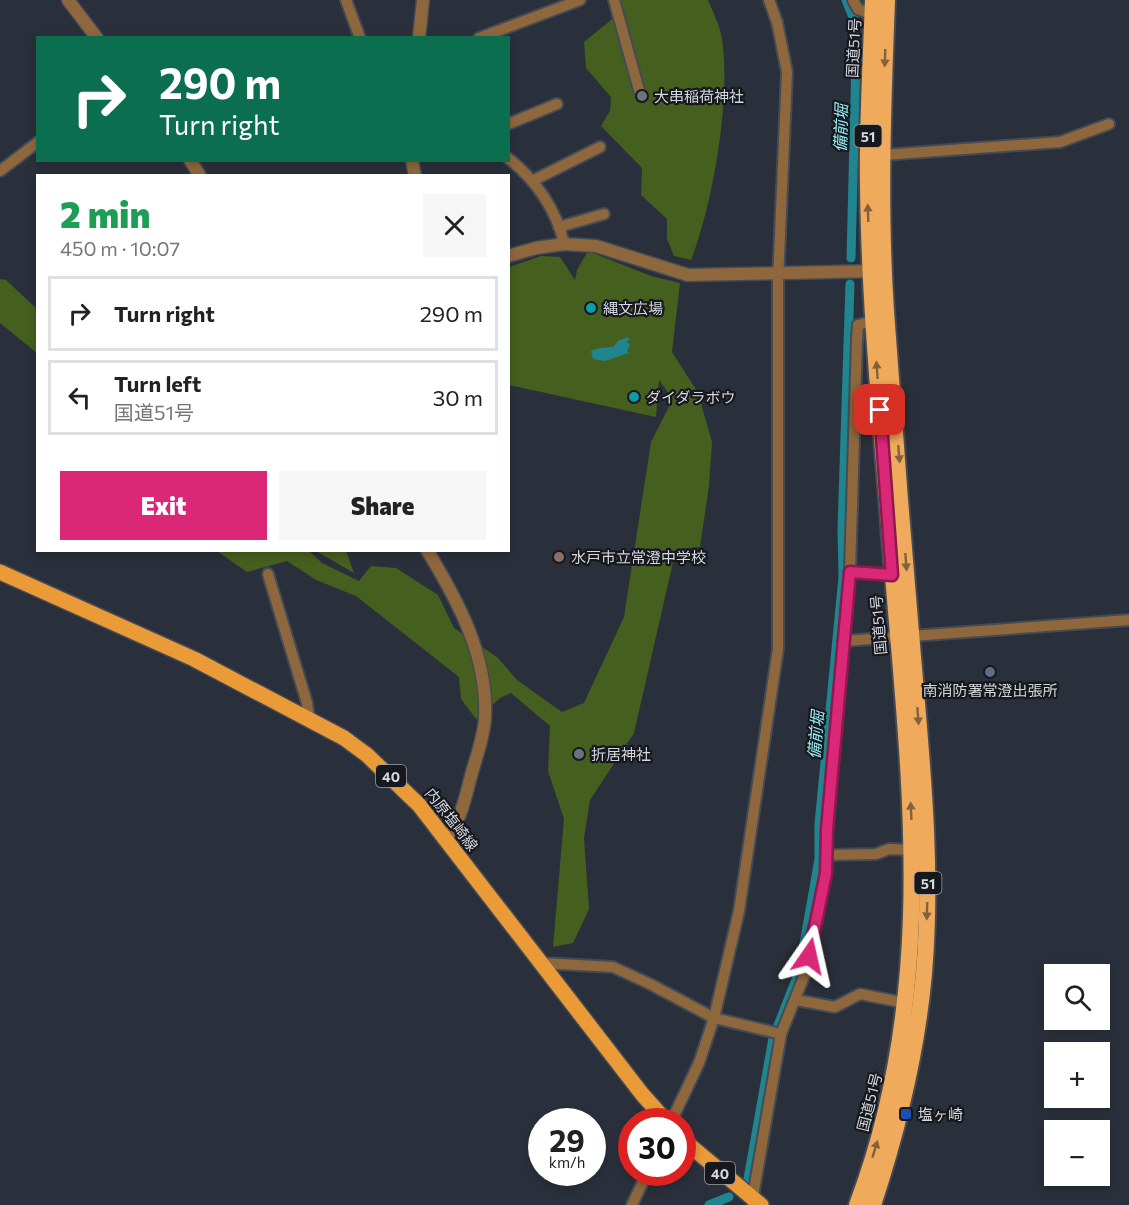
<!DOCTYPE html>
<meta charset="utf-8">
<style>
:root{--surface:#fff;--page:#f6f6f6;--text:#222;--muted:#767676;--line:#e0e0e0;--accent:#db2777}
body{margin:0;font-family:Commissioner,"Noto Sans JP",sans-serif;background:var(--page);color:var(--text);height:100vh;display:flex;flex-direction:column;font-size:22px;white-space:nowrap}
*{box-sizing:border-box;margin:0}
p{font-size:20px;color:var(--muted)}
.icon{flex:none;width:33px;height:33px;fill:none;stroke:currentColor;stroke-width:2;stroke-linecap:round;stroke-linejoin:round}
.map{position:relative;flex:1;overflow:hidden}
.sheet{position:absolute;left:36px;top:174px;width:474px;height:378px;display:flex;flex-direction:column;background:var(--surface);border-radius:0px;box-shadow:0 3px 9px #0003}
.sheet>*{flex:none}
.top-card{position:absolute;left:36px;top:36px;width:474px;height:126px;border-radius:0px;box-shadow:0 3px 9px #0003;background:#0b6e4f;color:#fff;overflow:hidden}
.buttons{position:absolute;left:1044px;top:964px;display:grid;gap:12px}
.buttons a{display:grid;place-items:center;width:66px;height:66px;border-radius:0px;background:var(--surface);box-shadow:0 3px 9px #0003;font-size:30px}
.speed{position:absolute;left:528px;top:1108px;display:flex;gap:12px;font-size:30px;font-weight:700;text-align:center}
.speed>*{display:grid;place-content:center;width:78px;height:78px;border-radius:50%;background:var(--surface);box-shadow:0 3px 9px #0003;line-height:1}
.speed small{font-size:15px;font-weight:400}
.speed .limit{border:9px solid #d22;background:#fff;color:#111}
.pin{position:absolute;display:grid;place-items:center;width:51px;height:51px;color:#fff;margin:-26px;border-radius:12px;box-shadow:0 3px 9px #0006}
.me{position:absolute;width:66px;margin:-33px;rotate:11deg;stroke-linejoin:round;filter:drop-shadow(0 0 4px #0008)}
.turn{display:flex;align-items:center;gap:21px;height:126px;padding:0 24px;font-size:27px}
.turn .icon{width:78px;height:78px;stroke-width:2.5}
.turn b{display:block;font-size:42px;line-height:51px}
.round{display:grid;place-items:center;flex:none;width:63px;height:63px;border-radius:0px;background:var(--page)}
.headline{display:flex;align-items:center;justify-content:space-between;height:102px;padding:0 24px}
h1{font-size:36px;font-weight:800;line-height:45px;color:#1e9e55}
.button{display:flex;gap:12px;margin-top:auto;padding:12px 24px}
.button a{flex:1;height:69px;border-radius:0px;background:var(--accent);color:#fff;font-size:24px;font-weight:800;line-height:69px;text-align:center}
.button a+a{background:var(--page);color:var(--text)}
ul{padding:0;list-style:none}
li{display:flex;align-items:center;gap:18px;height:75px;margin:0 12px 9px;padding:0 12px;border:3px solid var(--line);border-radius:0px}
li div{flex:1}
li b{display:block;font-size:22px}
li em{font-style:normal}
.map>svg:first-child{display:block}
.green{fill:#455f1f}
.water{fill:#20858f}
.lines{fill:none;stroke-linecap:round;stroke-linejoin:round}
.canal{stroke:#20858f;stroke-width:9}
.minor-casing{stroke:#454b55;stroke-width:14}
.tertiary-casing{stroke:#454b55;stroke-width:15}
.primary-casing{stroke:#454b55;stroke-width:18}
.trunk-casing{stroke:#454b55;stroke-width:20}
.minor{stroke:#8e673d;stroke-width:10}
.tertiary{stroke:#8e673d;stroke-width:12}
.primary{stroke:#eb9a38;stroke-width:15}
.trunk{stroke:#f0aa5b;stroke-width:16}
.oneway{fill:#83613c}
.route-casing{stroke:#8e194d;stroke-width:15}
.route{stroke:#db2777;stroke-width:10}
.worship-dot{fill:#6b7280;stroke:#16181d;stroke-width:2}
.culture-dot{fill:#0f9aa8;stroke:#16181d;stroke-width:2}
.education-dot{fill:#8d6e63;stroke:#16181d;stroke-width:2}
.service-dot{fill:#5c6f8a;stroke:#16181d;stroke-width:2}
.transit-dot{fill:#1a4fb4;stroke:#16181d;stroke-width:2}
.labels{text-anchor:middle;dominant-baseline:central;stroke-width:4.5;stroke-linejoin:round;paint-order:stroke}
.shield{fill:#16181d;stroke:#9a9ea4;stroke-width:1.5}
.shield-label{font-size:14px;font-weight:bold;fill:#d3d7de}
.street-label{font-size:15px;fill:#d3d7de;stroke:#16181d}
.poi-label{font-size:15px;fill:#d3d7de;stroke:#16181d;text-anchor:start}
.water-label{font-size:16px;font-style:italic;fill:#99effa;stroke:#16181d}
</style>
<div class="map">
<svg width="1129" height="1205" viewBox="0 0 1129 1205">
<rect width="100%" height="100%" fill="#2a303b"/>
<g class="green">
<path d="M619,0H708C713,12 720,26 722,39C731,99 713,204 691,260L674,256L667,239V219L641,195L642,168L601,126L610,111L611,97L586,68L584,42L622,11Z"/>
<path d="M588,251L651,276L680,283L672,352L698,393L712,442L709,486L700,547L676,549L634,733L590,800L584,838L589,909L573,943L553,947L564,819L548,771L550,726L511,693L500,698L476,719L461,699L459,677L356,596L316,580L287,561L247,572L217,551H309L322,563L359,581L371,566L396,568L438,595L454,628L497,657L517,680L562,712L584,703L624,617L651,442L673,399L659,380L656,417L509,385V267L541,256L560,257L575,280L577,270Z"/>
<path d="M0,279L6,280L37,309V353L0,323Z"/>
<path d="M316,551H346L354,573Z"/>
</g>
<path class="water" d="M628,337L630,339L626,342L630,344L627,352L629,353L605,361L593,359L591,351L599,348L613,347L618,341Z"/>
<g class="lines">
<g class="canal">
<path d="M846,0L853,17L856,59L851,258"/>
<path d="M748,1179L773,1038L799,972L819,859V824L843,577L842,528L850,284"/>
<path d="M709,1205L729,1197"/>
</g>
<defs>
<g id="minor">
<path d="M346,0L360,38"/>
<path d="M614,0L639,90"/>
<path d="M853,0L858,9L873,15"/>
<path d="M479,38L580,0"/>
<path d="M508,124L557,104"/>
<path d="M883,155L1060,142L1109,124"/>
<path d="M508,158C535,179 557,210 564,244"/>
<path d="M0,171L38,142"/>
<path d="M534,180L600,147"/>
<path d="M559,227L604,214"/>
<path d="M850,572L892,575"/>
<path d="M268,574L307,703L309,719"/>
<path d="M843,641L1129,620"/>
<path d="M827,855L876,854L889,849L913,850"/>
<path d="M541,963L613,967L650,984L714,1018L781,1034"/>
<path d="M796,1000L835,1007L860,994L906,1003"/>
<path d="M671,1122L699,1063L714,1018L739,911L778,649V281L787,72L777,22L769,0"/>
<path d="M752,1202L781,1034L805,974L826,873L827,829L850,572L857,339L858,325L873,321"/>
<path d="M632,1205L647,1173"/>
</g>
<g id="tertiary">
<path d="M68,0L97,38"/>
<path d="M419,38L423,0"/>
<path d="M190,160L200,176"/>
<path d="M412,160L415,176"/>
<path d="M508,256L536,248L564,244L596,246L688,275L877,271"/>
<path d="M427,550C458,601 488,656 485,718C484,737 476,757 471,776C465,798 461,822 445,839"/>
</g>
<g id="primary">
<path d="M0,572L194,659L344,738L367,755L419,805L642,1094L667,1122"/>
<path d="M682,1139L761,1205"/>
</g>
<g id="trunk">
<path d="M857,1205C943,978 906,758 889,524C880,410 869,297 868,183C867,122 871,61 873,0"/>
<path d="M873,1205C898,1129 917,1053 924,973C933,868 922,762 913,657C903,542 894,426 886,311C879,207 883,103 887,0"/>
</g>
</defs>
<use href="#minor" class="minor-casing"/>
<use href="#tertiary" class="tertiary-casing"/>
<use href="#primary" class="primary-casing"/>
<use href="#trunk" class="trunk-casing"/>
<use href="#minor" class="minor"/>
<use href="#tertiary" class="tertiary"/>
<use href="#primary" class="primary"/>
<use href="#trunk" class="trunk"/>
</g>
<defs><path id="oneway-solid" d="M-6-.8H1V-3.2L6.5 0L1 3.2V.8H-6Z" transform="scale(1.5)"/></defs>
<g class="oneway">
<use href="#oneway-solid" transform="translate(885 58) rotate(92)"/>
<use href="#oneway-solid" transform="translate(868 213) rotate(-92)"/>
<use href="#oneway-solid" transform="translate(877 370) rotate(-94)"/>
<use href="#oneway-solid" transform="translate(899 454) rotate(85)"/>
<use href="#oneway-solid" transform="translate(906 562) rotate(86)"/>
<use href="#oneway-solid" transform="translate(918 716) rotate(86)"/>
<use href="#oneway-solid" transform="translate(911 811) rotate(-93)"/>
<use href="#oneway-solid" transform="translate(927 911) rotate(92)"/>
<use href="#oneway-solid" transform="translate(875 1149) rotate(-73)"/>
</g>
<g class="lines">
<defs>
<path id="route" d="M809,956L826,873L827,829L850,572L892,575L880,410"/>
</defs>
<use href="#route" class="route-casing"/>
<use href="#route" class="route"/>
</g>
<g class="worship-dot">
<circle cx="642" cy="96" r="6"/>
<circle cx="579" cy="754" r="6"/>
</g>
<g class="culture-dot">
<circle cx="591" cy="308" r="6"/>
<circle cx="634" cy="397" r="6"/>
</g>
<circle class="education-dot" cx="559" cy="557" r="6"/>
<circle class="service-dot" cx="990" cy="672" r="6"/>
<rect class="transit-dot" x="900" y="1108" width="12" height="12" rx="3"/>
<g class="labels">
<g class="shield">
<rect x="854.5" y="125" width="27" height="22" rx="4.5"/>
<rect x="376" y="765" width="30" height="22" rx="4.5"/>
<rect x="914.5" y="872" width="27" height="22" rx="4.5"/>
<rect x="705" y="1162" width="30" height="22" rx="4.5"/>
</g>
<g class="shield-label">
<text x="868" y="136">51</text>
<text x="391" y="776">40</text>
<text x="928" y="883">51</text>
<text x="720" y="1173">40</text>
</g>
<g class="street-label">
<text transform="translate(853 48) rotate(-87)">国道51号</text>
<text transform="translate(878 625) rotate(-95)">国道51号</text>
<text transform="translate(452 819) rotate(52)">内原塩崎線</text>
<text transform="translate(869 1102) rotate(-76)">国道51号</text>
</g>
<g class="poi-label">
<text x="654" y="96">大串稲荷神社</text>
<text x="603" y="308">縄文広場</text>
<text x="646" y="397">ダイダラボウ</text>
<text x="571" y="557">水戸市立常澄中学校</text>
<text x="990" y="690" text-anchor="middle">南消防署常澄出張所</text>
<text x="591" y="754">折居神社</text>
<text x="918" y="1114">塩ヶ崎</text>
</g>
<g class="water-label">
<text transform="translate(840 128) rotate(-88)">備前堀</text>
<text transform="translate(815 735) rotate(-85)">備前堀</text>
</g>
</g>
</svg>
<div class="buttons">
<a><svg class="icon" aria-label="search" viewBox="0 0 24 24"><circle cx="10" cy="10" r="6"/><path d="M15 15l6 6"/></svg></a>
<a>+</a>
<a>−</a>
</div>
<div class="speed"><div>29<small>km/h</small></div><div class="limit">30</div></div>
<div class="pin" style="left:880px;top:410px;background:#d93025"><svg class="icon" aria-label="arrive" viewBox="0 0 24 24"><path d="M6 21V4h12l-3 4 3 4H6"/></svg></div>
<svg class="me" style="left:809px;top:956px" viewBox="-20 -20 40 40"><path d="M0-17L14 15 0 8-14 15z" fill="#db2777" stroke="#fff" stroke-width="4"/></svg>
<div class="top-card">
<div class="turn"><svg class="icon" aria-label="right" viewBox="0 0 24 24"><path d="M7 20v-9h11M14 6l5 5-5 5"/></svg><div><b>290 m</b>Turn right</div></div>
</div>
<section class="sheet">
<div class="headline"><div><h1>2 min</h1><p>450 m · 10:07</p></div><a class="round"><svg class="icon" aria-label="close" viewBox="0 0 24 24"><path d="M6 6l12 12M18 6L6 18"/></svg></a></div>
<ul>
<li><svg class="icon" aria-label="right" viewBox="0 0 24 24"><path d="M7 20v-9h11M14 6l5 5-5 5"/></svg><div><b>Turn right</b></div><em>290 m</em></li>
<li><svg class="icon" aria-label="left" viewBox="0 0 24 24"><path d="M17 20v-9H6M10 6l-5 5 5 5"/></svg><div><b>Turn left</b><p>国道51号</p></div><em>30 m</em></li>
</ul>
<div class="button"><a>Exit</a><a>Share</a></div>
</section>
</div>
